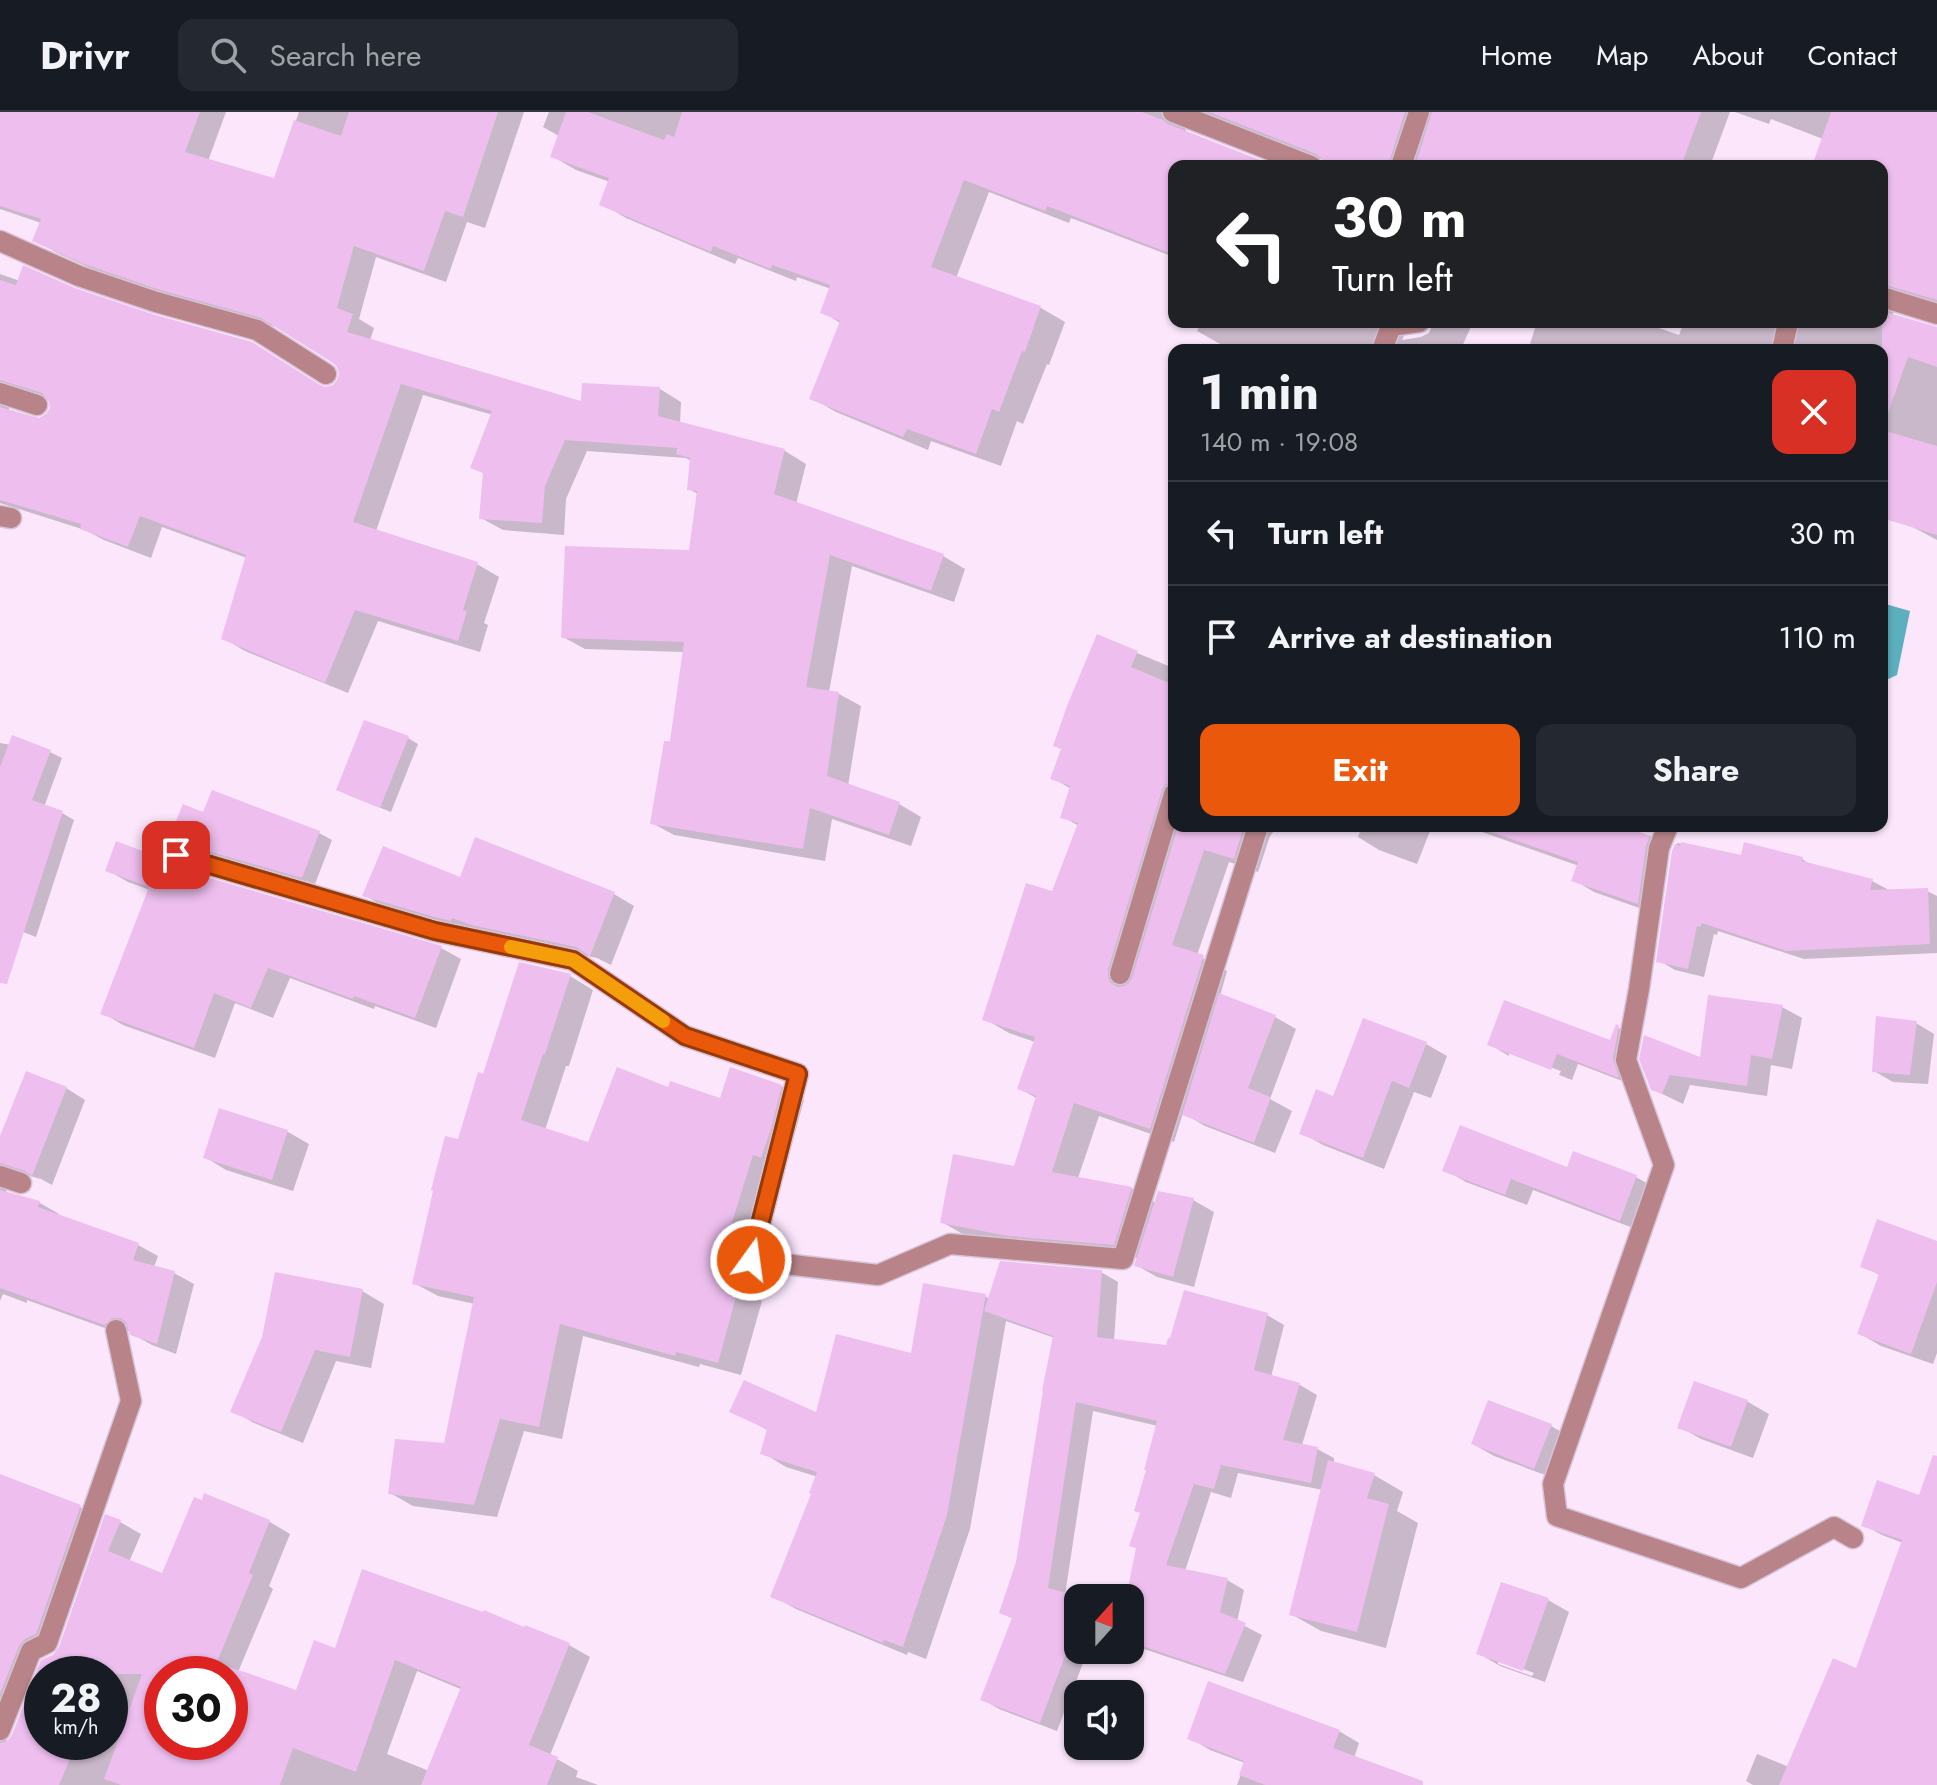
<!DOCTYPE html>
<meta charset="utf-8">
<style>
:root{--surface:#171b24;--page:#242831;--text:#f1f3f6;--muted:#9ea1a6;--line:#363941;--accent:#ea580c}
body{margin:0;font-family:Jost,sans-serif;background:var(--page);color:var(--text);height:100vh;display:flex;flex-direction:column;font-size:30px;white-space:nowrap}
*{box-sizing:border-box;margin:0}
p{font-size:26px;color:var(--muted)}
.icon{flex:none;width:44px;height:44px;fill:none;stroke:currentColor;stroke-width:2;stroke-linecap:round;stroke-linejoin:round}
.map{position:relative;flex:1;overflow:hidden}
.sheet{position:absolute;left:1168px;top:232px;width:720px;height:488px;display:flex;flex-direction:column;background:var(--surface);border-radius:16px;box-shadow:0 2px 6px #0004}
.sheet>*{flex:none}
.banner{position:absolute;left:1168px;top:48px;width:720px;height:168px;border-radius:16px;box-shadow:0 2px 6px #0004;background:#202124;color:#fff;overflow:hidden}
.needle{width:52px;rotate:21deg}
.buttons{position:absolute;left:1064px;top:1472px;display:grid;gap:16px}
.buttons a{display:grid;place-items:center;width:80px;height:80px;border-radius:16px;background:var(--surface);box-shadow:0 2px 6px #0004;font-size:40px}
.speed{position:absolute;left:24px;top:1544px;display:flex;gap:16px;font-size:40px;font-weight:700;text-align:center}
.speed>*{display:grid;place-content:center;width:104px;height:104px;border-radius:50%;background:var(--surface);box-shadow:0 2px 6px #0004;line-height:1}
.speed small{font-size:20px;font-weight:400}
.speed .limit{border:12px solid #d22;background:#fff;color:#111}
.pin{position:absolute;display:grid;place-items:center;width:68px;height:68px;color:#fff;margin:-34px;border-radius:16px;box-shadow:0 4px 12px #0006}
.me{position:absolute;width:88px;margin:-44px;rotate:14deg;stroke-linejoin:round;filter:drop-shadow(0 0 6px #0008)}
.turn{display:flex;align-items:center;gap:28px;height:168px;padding:0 32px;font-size:36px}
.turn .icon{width:104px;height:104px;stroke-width:2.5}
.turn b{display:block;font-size:56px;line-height:68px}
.round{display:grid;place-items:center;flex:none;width:84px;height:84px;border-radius:16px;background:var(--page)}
.summary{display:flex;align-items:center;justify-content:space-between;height:136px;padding:0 32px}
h1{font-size:48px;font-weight:700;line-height:60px}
.cta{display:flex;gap:16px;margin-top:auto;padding:16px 32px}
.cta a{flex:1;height:92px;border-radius:16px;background:var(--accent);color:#fff;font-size:32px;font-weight:700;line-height:92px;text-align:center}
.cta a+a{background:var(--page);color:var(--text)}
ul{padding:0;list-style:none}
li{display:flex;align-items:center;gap:24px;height:104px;padding:0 32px;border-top:2px solid var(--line)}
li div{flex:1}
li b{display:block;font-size:30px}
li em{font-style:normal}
header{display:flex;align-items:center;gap:48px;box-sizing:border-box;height:112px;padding:0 40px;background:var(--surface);border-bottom:2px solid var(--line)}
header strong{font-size:38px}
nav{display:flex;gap:44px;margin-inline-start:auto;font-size:28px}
.search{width:560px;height:72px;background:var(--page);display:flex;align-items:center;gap:20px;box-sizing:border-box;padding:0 28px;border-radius:16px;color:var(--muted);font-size:30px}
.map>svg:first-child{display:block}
.water{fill:#5bafbe}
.shadow{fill:#0003;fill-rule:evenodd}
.building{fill:#edbeee}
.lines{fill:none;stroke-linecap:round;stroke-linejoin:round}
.minor-casing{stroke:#d6c3d7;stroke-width:23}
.minor{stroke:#b88489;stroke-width:20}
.route-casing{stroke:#983908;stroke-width:20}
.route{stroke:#ea580c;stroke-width:14}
.slow{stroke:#f59e0b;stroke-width:14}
</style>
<header>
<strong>Drivr</strong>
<div class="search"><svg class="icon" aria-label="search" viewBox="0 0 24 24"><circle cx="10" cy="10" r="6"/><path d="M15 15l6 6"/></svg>Search here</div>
<nav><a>Home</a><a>Map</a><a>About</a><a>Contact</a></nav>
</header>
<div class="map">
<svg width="1937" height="1673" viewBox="0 0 1937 1673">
<rect width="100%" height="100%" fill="#fbe6fc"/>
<path class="water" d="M1882,491L1910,499L1897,563L1882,570Z"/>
<g class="shadow">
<path d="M0,0H226L208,49L275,68L299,0H524L485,116L467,110L446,170L376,145L359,207L374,216L370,229L583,291L660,277L681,290L680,312L785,339L806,352L796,392L943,444L965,457L954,490L852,454L829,580L839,582L861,594L848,674L899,692L921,705L911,734L832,707L825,749L674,723L652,711L671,632L684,540L585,537L563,525L690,440L698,382L689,377L691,349L686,346L587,339L566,387L564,423L503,418L481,406L485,362L472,355L493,303L423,283L376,419L477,452L499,465L484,511L488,513L480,540L378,509L348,581L245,539L223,526L247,446L162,415L151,446L104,428L85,418L0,391V162L321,275L332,276L339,269L340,256L335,250L284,217L184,189L108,164L57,141L35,128L41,111L0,97ZM28,280L50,288L52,291L48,303L41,307L9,299V289Z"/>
<path d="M549,0H1197L1184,10L1186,21L1270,54H1174V145L1071,106L1069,111L989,80L956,166L1041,196L1065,210L1049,253L1047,252L1023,312L1017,309L1001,354L931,329L928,338L836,300L812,286L842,212L822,200L831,177L797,165L796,169L738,146L735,152L626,106L602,92L610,70L576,58L552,44L559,24L543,15Z"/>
<path d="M1198,0H1730L1710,54H1325L1324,48Z"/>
<path d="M1735,0H1937V193L1894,194L1893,204L1937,216V428L1907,412L1882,384V238H1528L1537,210H1642L1679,223L1684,210H1882V54H1814L1823,27L1771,7L1769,12Z"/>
<path d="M1201,210H1473L1461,237L1465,238H1235L1222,233L1197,219ZM1433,211L1429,221L1421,225L1402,228L1407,218L1414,214Z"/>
<path d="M1098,525L1171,555L1174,547V714H1278L1270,724L1258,760L1229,750L1197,843L1227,859L1220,884L1275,905L1296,917L1270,987L1292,999L1275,1041L1205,1014L1183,1001L1174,1030L1099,1004L1078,1066L1131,1076L1156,1091L1193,1088L1214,1100L1194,1175L1157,1165L1136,1153L1138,1146L1034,1137L966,1124L942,1110L1015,1056L1038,987L1020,977L1035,930L1009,921L985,907L1054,781L1079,714L1063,705L1071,677L1053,666Z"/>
<path d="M365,611L408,626L418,632L391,700L348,683Z"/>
<path d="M0,631L50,640L62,646L44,695L62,701L74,708L36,825L0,811Z"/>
<path d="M185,695L204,702L319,721L332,728L315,772L194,737H186L179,744L167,737Z"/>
<path d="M1362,714H1432L1417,752L1379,738L1358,725Z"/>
<path d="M1465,714H1618L1650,724L1670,736L1666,747L1659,803L1594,780L1574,768L1579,754Z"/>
<path d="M477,728L614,782L634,794L611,853L597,846L493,824L472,816L471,819L384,795L365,783L461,768Z"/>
<path d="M1677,731L1742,746L1802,747L1813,754L1872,769L1889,778L1927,779L1937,784V841L1804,847L1718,819L1717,823L1714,822L1704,865L1675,858L1658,848L1674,740Z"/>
<path d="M164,743L184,754L186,761L441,836L461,847L436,916L375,894L374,897L290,866L273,906L235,891L215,946L123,913L103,901L150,778L128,770L107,758L162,748Z"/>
<path d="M570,864L593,878L569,954H566L545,1018L589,1033L669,978L721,988L781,974L804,988L785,1057L777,1055L739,1176L762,1189L741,1263L700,1252L699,1255L583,1224L562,1327L524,1319L497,1405L413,1394L390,1381L446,1333L475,1192L438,1184L414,1171L459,1029L484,964Z"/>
<path d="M1782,895L1802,906L1792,957L1771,953L1767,984L1690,973L1683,992L1652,977L1645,926L1702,948Z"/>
<path d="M1916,911L1934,922L1928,972L1893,970L1874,959Z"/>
<path d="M1617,915L1640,928L1634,960L1638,975L1578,952L1572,968L1510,944L1559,963L1561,959L1509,940V944L1489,932L1611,931Z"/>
<path d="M1426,932L1447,944L1431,986L1414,980L1384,1057L1323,1033L1302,1021L1334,986Z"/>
<path d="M66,976L85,988L52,1073L41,1067L19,1061L7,1070L6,1078L7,1082L40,1091L59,1102L58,1104L138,1133L158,1144L154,1155L174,1161L194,1172L176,1242L152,1233L132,1222L131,1217L124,1223L27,1188V1191L3,1182L0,1189V1030Z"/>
<path d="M220,998L288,1020L309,1032L293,1079L226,1058L205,1045Z"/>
<path d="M1575,1041L1636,1065L1657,1077L1641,1119L1533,1078L1527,1093L1466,1070L1445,1058L1569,1057Z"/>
<path d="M1937,1132V1241L1933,1252L1881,1234L1859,1221L1881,1164L1863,1154Z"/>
<path d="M1101,1160L1118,1170L1114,1229L1168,1235L1267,1203L1284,1213L1271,1265L1300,1273L1317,1283L1302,1333L1317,1337L1334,1346V1351L1374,1363L1403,1380L1397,1399L1418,1411L1386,1536L1321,1519L1291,1502L1323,1378L1238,1361L1231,1386L1211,1380L1185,1459L1227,1468L1244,1478L1237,1510L1262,1523L1243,1570L1138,1535L1130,1531V1486H1128L1158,1314L1093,1299L1065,1483L1078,1486V1538H1088L1057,1619L999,1597L982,1587L1013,1507L1001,1500L1018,1451L1055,1226L1006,1209L970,1417L926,1547L908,1540L907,1543L796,1497L773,1484L818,1365L786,1355L763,1341L769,1319L732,1299L818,1303L913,1243L985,1184L990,1187Z"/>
<path d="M362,1179L384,1192L371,1256L336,1249L303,1331L254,1311L233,1299Z"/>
<path d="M1695,1272L1748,1290L1769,1302L1753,1346L1701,1327L1680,1315Z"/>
<path d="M1551,1314L1572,1326L1556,1367L1494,1344L1473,1332Z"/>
<path d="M0,1380L80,1395L101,1407L57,1533L46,1539L39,1546L6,1630L13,1625L43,1550L54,1544L61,1536L120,1410L141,1422L129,1450L163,1464L205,1384L270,1410L290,1422L269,1474L273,1477L238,1560L297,1580L336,1538L569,1533L590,1545L550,1643L578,1659L576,1665L598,1673H0ZM417,1559L463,1578L429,1659L387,1642ZM42,1562H110V1630H42ZM162,1562H230V1630H162Z"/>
<path d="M1937,1392V1673H1753L1746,1669L1757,1642L1789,1655L1857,1559L1903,1431L1882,1423L1864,1413Z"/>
<path d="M1548,1488L1569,1500L1545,1570L1500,1554L1478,1541ZM1498,1548L1534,1561L1532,1564L1498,1552Z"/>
<path d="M1339,1619L1359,1631L1354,1646L1408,1673H1237L1245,1651L1210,1638L1190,1626Z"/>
</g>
<g class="building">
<path d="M0,0H200L185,40L274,66L294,8L341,24L349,0H498L463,105L445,99L424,159L354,134L337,196L353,202L347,220L581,289L582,271L660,275L658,304L785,337L774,382L944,442L931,479L830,443L806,575L839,580L827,664L900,690L889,723L810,696L803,737L650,712L664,629H670L684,530L561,526L565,434L689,438L697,379L687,378L690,346L676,342L677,336L565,328L545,374L542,411L479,407L483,361L470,356L492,299L401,272L353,410L478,450L463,498L467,499L458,529L355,498L325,571L221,527L246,443L140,404L128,435L80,417L81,412L0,388V295L39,306L46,302L50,296L49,290L42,281L0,268V168L16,173L23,153L75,176L152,202L252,230L320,273L326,275L333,273L337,268L339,262L337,255L333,251L261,206L160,178L84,152L32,129L41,107L0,94Z"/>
<path d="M566,0H588L664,28L667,22L674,25L682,0H1142L1163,8L1168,12L1275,54H1174V143L1047,94L1045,99L964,68L931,155L1041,194L1025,240L1022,239L999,300L992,297L976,342L907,317L903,325L809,287L840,209L820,201L830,173L772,153L771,157L713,134L711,140L599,93L609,66L550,45Z"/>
<path d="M1209,0H1405L1388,54H1340L1322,47L1316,42Z"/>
<path d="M1432,0H1701L1681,54H1415Z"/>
<path d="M1831,0H1937V188L1882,172V54H1812Z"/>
<path d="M1882,199L1937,215V255L1908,245L1887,304L1882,303Z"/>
<path d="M1882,318L1937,334V423L1882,406Z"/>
<path d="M1097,522L1138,539L1131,555L1174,573V669L1166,672L1162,678L1108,858V866L1111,871L1117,875L1124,874L1129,871L1132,866L1178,714H1244L1234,747L1204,738L1172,833L1204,843L1150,1017L1074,991L1052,1060L1132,1075L1114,1133L1008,1124L940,1111L953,1042L1014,1054L1036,984L1017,977L1035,925L982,908L1026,771L1052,779L1078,711L1060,706L1070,674L1050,667L1061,637L1053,634L1067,594Z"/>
<path d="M364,608L409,624L380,696L336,678Z"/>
<path d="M12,623L51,638L32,688L63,699L7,872L0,871V655Z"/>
<path d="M212,678L320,719L302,766L180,731H172L164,738L183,692L203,700Z"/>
<path d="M1489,714H1622L1650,724L1646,734L1638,792L1571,769L1578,750L1488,719Z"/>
<path d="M475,725L615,780L590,844L576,835L471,813L452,806L451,809L438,806L362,784L383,734L460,765Z"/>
<path d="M116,729L161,746L163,740L166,751L172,755L442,834L415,906L354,884L353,887L268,856L251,896L214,881L194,936L100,902L149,775L105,759Z"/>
<path d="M1681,730L1741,743L1744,730L1803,745L1802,749L1873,767L1870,778L1928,776L1930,832L1786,839L1702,811L1700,815L1697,814L1688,857L1656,850L1672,739L1675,732L1680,734Z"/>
<path d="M519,850L571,862L545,942H543L521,1008L588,1030L617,955L668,975L670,969L720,986L730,955L782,973L771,1017L761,1046L753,1043L714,1168L739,1174L718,1251L676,1240L675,1244L560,1212L539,1315L500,1307L474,1393L388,1382L395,1327L444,1331L474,1185L412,1172L433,1079L431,1078L445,1024L458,1027L478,960L483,962Z"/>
<path d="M1219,881L1276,903L1248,976L1271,985L1254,1031L1182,1003Z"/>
<path d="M1708,883L1783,893L1772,947L1751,943L1747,974L1670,963L1662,982L1651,978L1639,947L1644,923L1700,945Z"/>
<path d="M1504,888L1610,928L1616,912L1619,914L1613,946L1619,966L1557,942L1551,958L1487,933Z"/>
<path d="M1876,904L1917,909L1910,963L1872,960Z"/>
<path d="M1363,906L1427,930L1409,976L1392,969L1363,1046L1299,1022L1316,977L1333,984Z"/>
<path d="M26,959L67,975L32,1064L25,1059L0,1051V1024Z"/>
<path d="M219,996L288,1018L272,1068L203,1046Z"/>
<path d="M1460,1013L1567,1055L1573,1039L1637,1063L1620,1109L1511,1067L1505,1083L1442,1059Z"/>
<path d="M0,1078L40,1089L38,1095L139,1131L133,1148L175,1159L157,1232L130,1223L126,1210L121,1206H113L104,1213L0,1176Z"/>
<path d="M1158,1079L1194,1086L1173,1165L1134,1154Z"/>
<path d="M1877,1107L1937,1129V1170L1911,1242L1857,1222L1879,1162L1860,1155Z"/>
<path d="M1000,1149L1102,1158L1097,1225L1166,1233L1168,1226H1170L1184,1178L1268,1201L1254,1258L1300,1271L1283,1328L1318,1335L1311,1371L1221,1353L1214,1377L1194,1372L1166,1453L1228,1466L1220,1500L1246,1511L1225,1562L1130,1530V1486H1126L1136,1436L1129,1434L1140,1401L1134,1399L1146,1358H1144L1157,1309L1076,1290L1048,1476L1078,1484V1509L1040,1611L980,1588L1012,1506L999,1501L1016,1450L1043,1279H1042L1053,1224L984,1199Z"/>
<path d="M275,1160L363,1177L350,1245L315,1238L281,1320L230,1300L262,1225Z"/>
<path d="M923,1171L986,1182L947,1403L903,1535L884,1528L883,1531L770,1485L811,1382L809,1381L817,1360L760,1342L767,1317L729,1300L744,1268L816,1300L836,1222L911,1241Z"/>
<path d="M1694,1269L1748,1288L1731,1335L1677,1316Z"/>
<path d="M1488,1288L1552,1312L1534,1357L1471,1332Z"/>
<path d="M1933,1343L1937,1344V1673H1779L1833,1546L1856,1556L1902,1428L1861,1414L1877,1368L1919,1383Z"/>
<path d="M1328,1348L1375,1361L1367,1386L1389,1392L1357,1520L1289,1503Z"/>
<path d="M0,1362L81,1393L36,1522L25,1527L19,1534L0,1582Z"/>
<path d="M204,1381L270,1408L249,1461L253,1463L212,1562H162V1630H230V1555L296,1578L314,1528L335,1536L362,1457L483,1500L484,1498L524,1515L525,1513L570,1531L529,1633L558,1645L547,1673H421L461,1575L395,1548L356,1660L293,1636L280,1673H121L104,1667L142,1562H42V1630H77L59,1673H0V1631L7,1629L12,1623L41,1548L53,1543L59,1535L105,1402L121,1408L108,1439L162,1461L194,1385L202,1388Z"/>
<path d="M1501,1470L1549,1486L1523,1559L1476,1542Z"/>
<path d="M1208,1569L1340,1618L1333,1636L1423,1669V1673H1265L1239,1663L1244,1649L1187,1627Z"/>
</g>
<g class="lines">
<defs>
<g id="minor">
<path d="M1173,0L1311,54"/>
<path d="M1401,54L1419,0"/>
<path d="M0,129L79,164L156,190L257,218L326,262"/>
<path d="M1882,185L1937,202"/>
<path d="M1382,238L1391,214L1419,210"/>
<path d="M1782,238L1788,210"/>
<path d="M0,281L37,293"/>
<path d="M0,404L11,406"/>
<path d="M1668,714L1659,736L1639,877L1626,948L1664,1053L1553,1372L1557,1404L1741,1466L1834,1415L1853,1426"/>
<path d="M176,743L435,819L573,848L685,924L798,962L751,1148L878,1163L950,1132L1123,1147L1258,714"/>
<path d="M1120,862L1174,682"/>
<path d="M0,1064L21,1071"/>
<path d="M0,1618L31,1539L47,1531L131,1289L116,1218"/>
</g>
</defs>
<use href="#minor" class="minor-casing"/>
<use href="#minor" class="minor"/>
</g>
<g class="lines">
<defs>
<path id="route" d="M176,743L435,819L573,848L685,924L798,962L751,1148"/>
</defs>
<use href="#route" class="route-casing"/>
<use href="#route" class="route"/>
<path class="slow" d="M511,835L573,848L663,909"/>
</g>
</svg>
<div class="buttons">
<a><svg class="needle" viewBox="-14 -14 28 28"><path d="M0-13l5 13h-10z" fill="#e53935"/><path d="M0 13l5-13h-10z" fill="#9ea1a6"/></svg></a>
<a><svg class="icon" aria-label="sound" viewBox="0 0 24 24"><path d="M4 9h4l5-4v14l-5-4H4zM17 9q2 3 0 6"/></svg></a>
</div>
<div class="speed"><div>28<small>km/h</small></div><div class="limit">30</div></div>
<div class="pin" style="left:176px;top:743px;background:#d93025"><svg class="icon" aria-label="arrive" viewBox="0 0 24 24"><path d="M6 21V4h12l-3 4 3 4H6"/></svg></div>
<svg class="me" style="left:751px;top:1148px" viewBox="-20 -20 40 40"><circle r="17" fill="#ea580c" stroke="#fff" stroke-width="3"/><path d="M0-11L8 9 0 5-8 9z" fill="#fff"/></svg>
<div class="banner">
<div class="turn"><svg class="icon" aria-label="left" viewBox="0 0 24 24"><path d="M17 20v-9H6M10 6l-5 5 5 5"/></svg><div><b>30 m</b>Turn left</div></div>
</div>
<section class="sheet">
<div class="summary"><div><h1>1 min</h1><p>140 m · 19:08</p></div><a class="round" style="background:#d93025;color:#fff"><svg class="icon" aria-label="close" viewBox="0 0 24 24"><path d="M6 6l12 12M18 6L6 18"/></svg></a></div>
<ul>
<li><svg class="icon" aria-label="left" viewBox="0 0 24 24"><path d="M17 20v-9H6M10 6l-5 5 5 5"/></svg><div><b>Turn left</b></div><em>30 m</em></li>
<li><svg class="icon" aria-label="arrive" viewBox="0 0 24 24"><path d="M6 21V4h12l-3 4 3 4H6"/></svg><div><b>Arrive at destination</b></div><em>110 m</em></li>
</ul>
<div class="cta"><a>Exit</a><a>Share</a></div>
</section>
</div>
